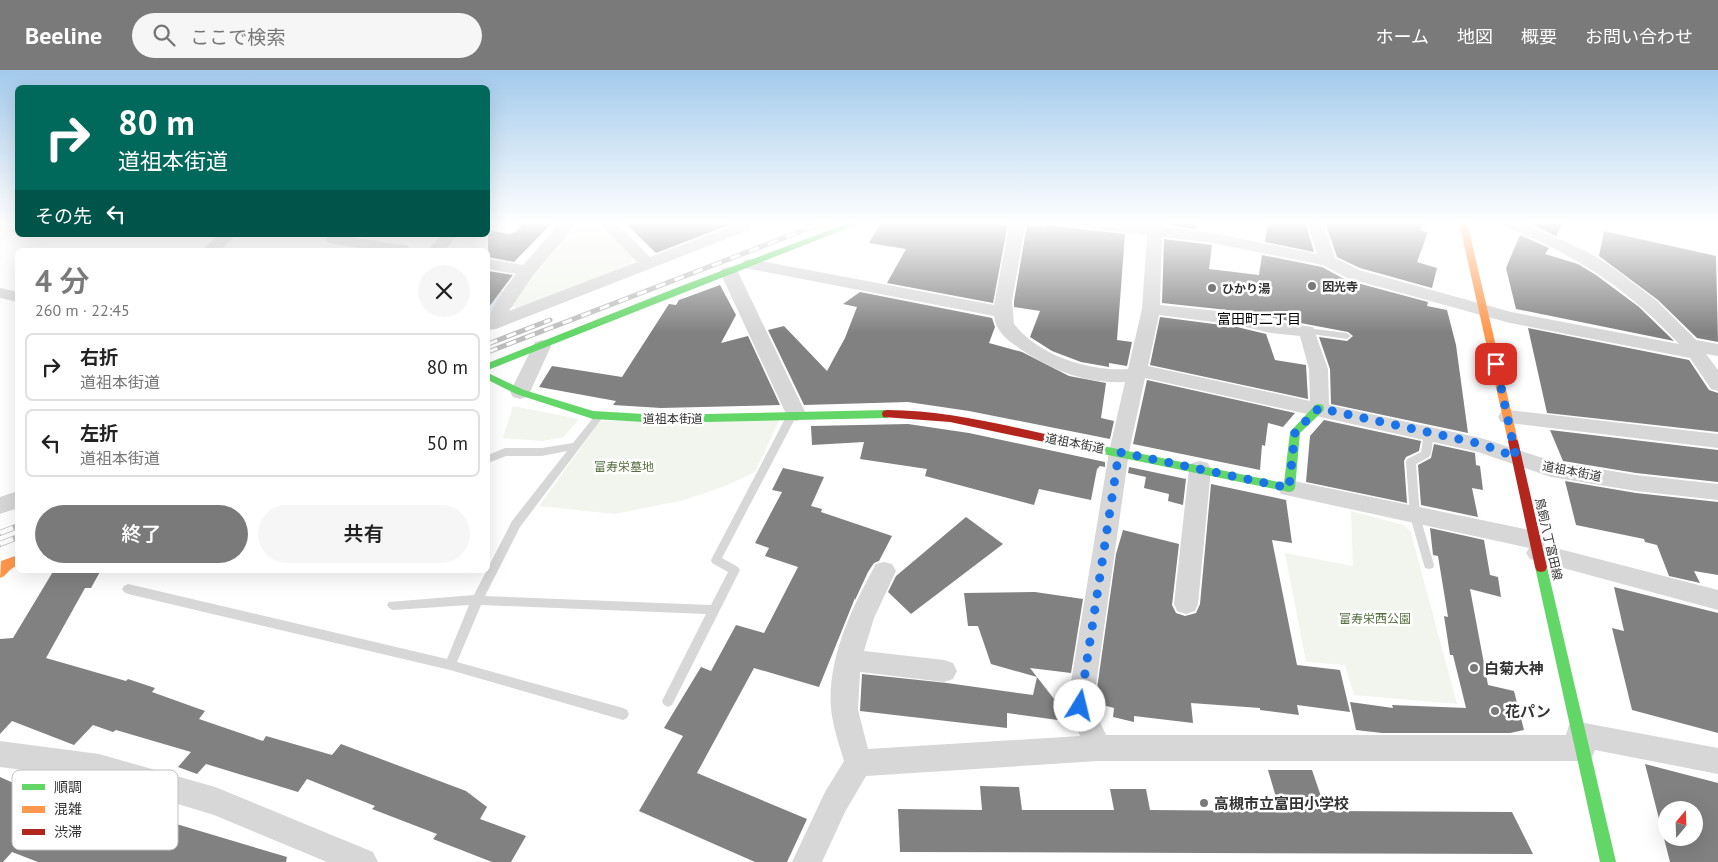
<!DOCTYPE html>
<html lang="ja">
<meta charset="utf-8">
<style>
:root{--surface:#fff;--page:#f6f6f6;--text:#222;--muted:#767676;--line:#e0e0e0;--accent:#7a7a7a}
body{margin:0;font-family:"PT Sans","Noto Sans JP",sans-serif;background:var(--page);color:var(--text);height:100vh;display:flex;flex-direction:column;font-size:19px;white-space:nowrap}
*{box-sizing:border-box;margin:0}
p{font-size:16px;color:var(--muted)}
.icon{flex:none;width:28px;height:28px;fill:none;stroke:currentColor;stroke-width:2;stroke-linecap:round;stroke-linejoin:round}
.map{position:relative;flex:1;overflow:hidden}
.panel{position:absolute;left:15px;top:178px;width:475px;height:325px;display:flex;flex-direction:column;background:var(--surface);border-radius:8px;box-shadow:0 5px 20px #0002}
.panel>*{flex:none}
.hud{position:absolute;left:15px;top:15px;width:475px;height:152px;border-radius:8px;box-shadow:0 5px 20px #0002;background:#00695c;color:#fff;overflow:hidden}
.needle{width:32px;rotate:19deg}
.tools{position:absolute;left:1658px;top:731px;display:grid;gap:10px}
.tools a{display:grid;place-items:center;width:45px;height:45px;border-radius:50%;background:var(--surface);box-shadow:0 5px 20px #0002;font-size:25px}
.pin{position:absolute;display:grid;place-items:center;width:42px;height:42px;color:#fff;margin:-21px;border-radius:10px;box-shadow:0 2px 8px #0006}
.me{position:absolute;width:55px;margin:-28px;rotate:9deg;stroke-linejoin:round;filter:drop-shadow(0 0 4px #0008)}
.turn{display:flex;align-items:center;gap:18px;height:105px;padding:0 20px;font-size:22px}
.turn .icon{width:65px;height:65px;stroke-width:2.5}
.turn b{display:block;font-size:35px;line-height:42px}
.then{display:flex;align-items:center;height:48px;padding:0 20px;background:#0003;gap:10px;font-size:19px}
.round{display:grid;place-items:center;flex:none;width:52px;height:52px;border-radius:26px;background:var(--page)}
.overview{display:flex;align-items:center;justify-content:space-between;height:85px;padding:0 20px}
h1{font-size:30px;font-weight:600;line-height:38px;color:var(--accent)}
.cta{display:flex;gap:10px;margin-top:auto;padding:10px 20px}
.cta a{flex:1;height:58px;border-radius:30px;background:var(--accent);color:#fff;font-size:20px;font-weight:600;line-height:58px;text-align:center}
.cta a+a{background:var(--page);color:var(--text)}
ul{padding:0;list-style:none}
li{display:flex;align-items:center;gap:15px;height:68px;margin:0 10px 8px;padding:0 10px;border:2px solid var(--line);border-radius:8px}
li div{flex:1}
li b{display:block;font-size:19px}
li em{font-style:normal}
header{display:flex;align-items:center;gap:30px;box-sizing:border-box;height:70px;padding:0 25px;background:var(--accent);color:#fff}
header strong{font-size:24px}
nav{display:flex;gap:28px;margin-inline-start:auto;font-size:18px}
.search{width:350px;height:45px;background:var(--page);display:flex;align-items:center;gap:12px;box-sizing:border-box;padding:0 18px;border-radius:28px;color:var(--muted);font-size:19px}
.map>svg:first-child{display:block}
.green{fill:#f1f5ed}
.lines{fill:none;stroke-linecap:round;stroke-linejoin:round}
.stream{stroke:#ddebf3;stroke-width:7}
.building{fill:#818181;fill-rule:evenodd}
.lane{fill:#d7d7d7;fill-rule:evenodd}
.street{fill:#d7d7d7;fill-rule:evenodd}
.fast{fill:#63d668;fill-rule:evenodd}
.slow{fill:#ff974d;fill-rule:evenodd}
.jam{fill:#b3261e;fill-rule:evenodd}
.rail-far1-casing{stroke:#bebebe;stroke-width:5}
.rail-casing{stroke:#bebebe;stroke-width:6}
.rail-far1{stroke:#fff;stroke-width:3;stroke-dasharray:10;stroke-linecap:butt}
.rail{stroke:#fff;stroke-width:4.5;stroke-dasharray:14;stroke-linecap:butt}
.route{stroke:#1a73e8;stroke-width:9;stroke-dasharray:0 16.2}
.poi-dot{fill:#7a7a7a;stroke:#fff;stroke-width:2}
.labels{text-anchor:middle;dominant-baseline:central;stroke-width:5;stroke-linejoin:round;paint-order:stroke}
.poi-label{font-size:12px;font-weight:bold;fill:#333;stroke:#fff;text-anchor:start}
.street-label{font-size:12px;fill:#333;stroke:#fff}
.park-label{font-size:12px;fill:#56703f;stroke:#fff}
.neighbourhood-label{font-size:14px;fill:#000;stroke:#fff}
.near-poi-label{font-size:15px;font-weight:bold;fill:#333;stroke:#fff;text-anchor:start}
.key{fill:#fff;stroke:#c2c2c2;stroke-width:1}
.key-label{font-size:14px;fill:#333}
</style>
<header>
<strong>Beeline</strong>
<div class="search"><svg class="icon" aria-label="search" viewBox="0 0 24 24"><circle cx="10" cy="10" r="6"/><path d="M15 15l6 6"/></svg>ここで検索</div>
<nav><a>ホーム</a><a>地図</a><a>概要</a><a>お問い合わせ</a></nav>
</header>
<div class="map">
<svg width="1718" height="792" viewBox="0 0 1718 792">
<rect width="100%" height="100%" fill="#fff"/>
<g class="green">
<path d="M0,152H17V162L0,172Z"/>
<path d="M577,152H599L634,189L629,195L517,238L508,235Z"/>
<path d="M513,336L579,349L564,367L542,371L503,368Z"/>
<path d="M780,349L755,402L725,416L684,430L615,444L539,436L600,351Z"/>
<path d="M1351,441L1404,455L1411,463L1457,634L1354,625L1345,595L1306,592L1285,483L1353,496Z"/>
</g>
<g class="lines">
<path class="stream" d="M488,243L501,225"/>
</g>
<g class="building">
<path d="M525,152H553L514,192L488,187V160L509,164L515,162Z"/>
<path d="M624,152H727L729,155L656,183Z"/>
<path d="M885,152L1008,153L993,233L887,213L906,179L869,173L880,154L883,155Z"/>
<path d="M1169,152H1198L1196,159L1168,155Z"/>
<path d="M1268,152H1305L1314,182L1265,172Z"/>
<path d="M1325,152H1424L1421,161L1428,162L1417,192L1437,198L1432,218L1360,198L1337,187Z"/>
<path d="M1526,152H1564L1556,166Z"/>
<path d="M1027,155L1046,157V155L1125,164L1117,270L1132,272L1127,296L1109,293V297L1081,292L1052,281L1030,267L1040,241L1014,237V231Z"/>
<path d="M1604,161L1716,186L1718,272L1697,268L1658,230L1599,186Z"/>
<path d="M1520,165L1549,178L1545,184L1578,194L1596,205L1639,237L1674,271L1516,239L1506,198Z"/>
<path d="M1164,169L1212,175L1209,199L1259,205L1262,185L1322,197L1346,210L1428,232L1427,236L1447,240L1456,275L1468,363L1331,334L1330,299L1319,267L1347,271L1353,266L1348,262L1237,241L1162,233Z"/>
<path d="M488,201L513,205L488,238Z"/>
<path d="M720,215L736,245L721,273L748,266L780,335L661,338L613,335L616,331L539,317L552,296L622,307L669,234L676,235L679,230Z"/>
<path d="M860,222L992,248L995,257L989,273L1022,282L1069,306L1106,313L1101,348L1114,351L1110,369L969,341L908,332L804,335L768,260L784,256L827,301L845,268L857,237L843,234Z"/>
<path d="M1160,247L1237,257L1266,264L1275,290L1306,295L1308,329L1150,295Z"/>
<path d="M1528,258L1689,290L1709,320L1718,323V362L1547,343Z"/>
<path d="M1147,310L1295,343L1283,357L1268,353L1265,376L1262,375L1260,400L1133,374Z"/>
<path d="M1324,350L1421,371L1419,381L1406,387L1404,391L1407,433L1306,412L1310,366Z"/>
<path d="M908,354L969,363L1105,392V397L1100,396L1097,399L1091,430L1039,419L1034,435L925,406L927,399L860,389L864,372L812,375L811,356Z"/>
<path d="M1550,360L1718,380V412L1636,403L1563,391Z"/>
<path d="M1434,374L1475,383L1476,395L1480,396L1483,420L1472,418L1478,447L1421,435L1418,395L1431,388Z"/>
<path d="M1129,397L1186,409L1183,435L1168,431L1169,424L1144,418L1146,407L1128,403Z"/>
<path d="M783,398L824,407L811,436L822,439L821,442L892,466L879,491L874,493L868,502L855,530V528L819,617L754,598L697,703L807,749L787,792H755L639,741L683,666L664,658L701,597L711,601L736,555L764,563L798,497L765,486L769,478L755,473L782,422L772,420Z"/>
<path d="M1565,411L1636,423L1718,432V505L1694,501L1700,513L1669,506L1657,475L1645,472L1644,469L1576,455Z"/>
<path d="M1211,414L1286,430L1292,473L1272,470L1297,595L1340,600L1350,642L1297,635L1299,645L1260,640V638L1191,633L1193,653L1134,646V652L1113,647L1114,638L1095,633L1116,484L1123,460L1179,474L1172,535L1176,543L1185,546L1196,543L1200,534Z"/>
<path d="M966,447L1003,474L911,544L888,522L896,506Z"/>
<path d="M1430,458L1484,470L1490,505L1498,507L1501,527L1470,519L1488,615L1514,621L1524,660L1510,663H1382L1356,660L1350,632L1393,638L1392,635L1466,638L1453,585H1450L1444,546L1448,547L1438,486L1433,485Z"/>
<path d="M54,500H101L91,518H85L46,588L126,611L128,609L155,618L152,622L205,641L199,649L263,671L266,666L332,685L341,674L466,721L487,737L480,749L526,766L511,792H492L433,769L437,764L372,739L375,736L307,709L298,722L206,694L197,704L178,697L191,682L116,660L113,662L93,655L74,675L12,651L0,664V569L13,568Z"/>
<path d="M1614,517L1718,543V663L1632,640L1612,558L1624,561Z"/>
<path d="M1035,522L1083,529L1071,603L1030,598L1072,652L1007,643V658L860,641L862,604L947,613L1033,625L1037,607L991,594L978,556H968L964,523Z"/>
<path d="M1645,694L1718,713V792H1670ZM1666,740H1694V768H1666Z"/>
<path d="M1268,700H1312L1326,741L1512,742L1533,784L900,782L898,739L982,740L980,716L1019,717L1022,740H1114L1110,719H1146L1150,740L1280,741Z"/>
<path d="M30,705L77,722L62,739L98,753L131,763L136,757L163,766L173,753L287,787L286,792H38L12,782L3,792H0V707L20,716Z"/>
</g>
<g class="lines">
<g class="lane">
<path d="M1307,258L1347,263L1351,266L1347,269L1304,263L1303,261Z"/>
<path d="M600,342L603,343L605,345L603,347L520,457L485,526L711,535L728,502L712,493L711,490L787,345L792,342L797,345L722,488L738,497L740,500L672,635L668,637L664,635L662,631L706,544L481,535L457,592L623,638L627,640L629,644L627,648L623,650L450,600L128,524L124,522L122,519L124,516L128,514L447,589L469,535L393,540L389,538L387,535L389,532L474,525L512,451L567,381L542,386H506L488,393V385L505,378H542L573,373L597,343Z"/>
<path d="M1429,360L1434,363L1431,384L1429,387L1416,394L1420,446L1434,495L1433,498L1429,499L1425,498L1424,495L1410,446L1406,392L1407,389L1421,382L1424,363Z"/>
</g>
<g class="street">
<path d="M561,152H578L533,205L509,241L637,192L598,152H615L650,187L732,156L729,152H747L751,157L749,160L496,259L488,260C488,239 503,220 516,204L488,199V189L523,195Z"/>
<path d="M1010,152H1026L1012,231L1014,254C1040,286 1087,301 1128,299L1142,239L1147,165L1078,157L1070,152H1120L1150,155L1151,152H1167L1165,157L1207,162L1317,184L1307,152H1323L1335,188L1359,200L1511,242L1679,274C1629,219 1570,181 1500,155L1498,152H1521L1588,182L1612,197L1657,231L1696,270L1718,274V286L1706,284L1718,300V321L1711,319L1690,288L1510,253L1347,208L1323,195L1207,172L1162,167L1160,235L1237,243L1271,251L1313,257L1328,299L1329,335L1481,368L1552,391L1636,405L1718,414V430L1636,421L1551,407L1478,382L1145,308L1129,382L1093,636L1106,665H1566L1569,655L1579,652L1718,678V704L1595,680L1592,687L1582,691H1098L866,706L845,742L822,792H792L825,722L844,691C839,674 833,657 831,639C827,589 852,537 876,494L884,492L892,494L896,501L874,548L864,581L944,590L953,593L957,601L953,609L944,612L860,602L858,640L868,679L1080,666L1067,636L1109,382L1125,312C1086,314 1051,300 1019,278C1008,271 995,260 994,246L750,199L744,198L742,194L744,190L750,189L994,235ZM1159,245L1237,255L1271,263L1300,266L1309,299L1310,331L1148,296Z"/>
<path d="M219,165H237L220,180H202Z"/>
<path d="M340,165L402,175L408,176L410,180H371L334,174L328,172L326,169L328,166Z"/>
<path d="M441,165H458L445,180H428Z"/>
<path d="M729,197L735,198L738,202L806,344L803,349L796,351L789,349L786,344L720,202L723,198Z"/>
<path d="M0,218L18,222V232L0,228Z"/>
<path d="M542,270L549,272L551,276L530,322L527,327L520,329L513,327L510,322L535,272Z"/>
<path d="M1508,340L1718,364V378L1501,352L1498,347L1501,342Z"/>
<path d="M1200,391L1208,393L1211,399L1198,534L1195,541L1186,544L1177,541L1174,534L1189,399L1192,393Z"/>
<path d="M1289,410L1535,461L1543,464L1546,470L1544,475L1718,520V540L1530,489L1526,483L1529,478L1281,424L1278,418L1281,412Z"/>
<path d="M18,421V438L0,444V427Z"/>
<path d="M0,671L99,684L215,717L373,782L378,792H327L214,745L99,710L0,697Z"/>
</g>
<g class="fast">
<path d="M851,152H863L488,300V293L676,218Z"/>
<path d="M488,303L524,320L593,341L661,345L887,340L892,344L887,348L661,353L593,349L516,324L488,310Z"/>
<path d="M1319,334L1323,335L1324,338L1323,341L1300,363L1295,418L1293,421L1289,422L1054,374L1049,370L1054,366L1284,413L1290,362L1315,335Z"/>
<path d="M1541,492L1545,493L1547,497L1616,792H1600L1535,497L1537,493Z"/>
</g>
<g class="slow">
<path d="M1459,152H1467L1518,371L1513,375L1508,371Z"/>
<path d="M18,485V495C8,499 7,506 0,508L1,491Z"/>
</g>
<g class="jam">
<path d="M887,340C944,340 999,354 1054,366L1059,370L1054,374L950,352L883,347L882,344L883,341Z"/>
<path d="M1513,367L1518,371L1547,497L1545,501L1541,502L1537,501L1535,497L1508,371Z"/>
</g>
<defs>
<g id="rail-far1">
<path d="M488,274L550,250"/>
<path d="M488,282L825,152"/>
</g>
<g id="rail">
<path d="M0,463L18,456"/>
<path d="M0,474L18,467"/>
</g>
</defs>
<use href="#rail-far1" class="rail-far1-casing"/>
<use href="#rail" class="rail-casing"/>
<use href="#rail-far1" class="rail-far1"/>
<use href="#rail" class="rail"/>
</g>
<linearGradient id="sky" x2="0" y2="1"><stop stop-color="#a3caec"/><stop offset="0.58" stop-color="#fff"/><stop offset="1" stop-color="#fff" stop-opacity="0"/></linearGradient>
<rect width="1718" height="263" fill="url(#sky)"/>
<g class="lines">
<path class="route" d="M1080,636L1119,382L1289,418L1295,362L1319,338L1481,374L1516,387L1496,294"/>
</g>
<g class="poi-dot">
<circle cx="1312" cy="216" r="5"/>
<circle cx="1212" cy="218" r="5"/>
<circle cx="1474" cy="598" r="5"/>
<circle cx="1495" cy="641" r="5"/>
<circle cx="1204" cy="733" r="5"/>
</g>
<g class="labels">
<g class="poi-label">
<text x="1322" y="216">因光寺</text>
<text x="1222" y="218">ひかり湯</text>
</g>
<g class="street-label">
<text x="673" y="348">道祖本街道</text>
<text transform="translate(1075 373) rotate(11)">道祖本街道</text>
<text transform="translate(1572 401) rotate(11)">道祖本街道</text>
<text transform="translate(1549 469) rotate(77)">鳥飼八丁富田線</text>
</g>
<g class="park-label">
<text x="624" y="396">富寿栄墓地</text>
<text x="1375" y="548">富寿栄西公園</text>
</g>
<g class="neighbourhood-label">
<text x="1259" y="249">富田町二丁目</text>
</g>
<g class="near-poi-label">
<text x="1484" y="598">白菊大神</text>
<text x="1505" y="641">花パン</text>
<text x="1214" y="733">高槻市立富田小学校</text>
</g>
</g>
<rect x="12" y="700" width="166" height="80" rx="8" class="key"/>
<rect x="22" y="714" width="23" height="6" fill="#63d668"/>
<rect x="22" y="736" width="23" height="7" fill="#ff974d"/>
<rect x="22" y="759" width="23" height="6" fill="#b3261e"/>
<g class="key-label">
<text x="54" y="722">順調</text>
<text x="54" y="744">混雑</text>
<text x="54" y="767">渋滞</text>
</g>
</svg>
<div class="tools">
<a><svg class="needle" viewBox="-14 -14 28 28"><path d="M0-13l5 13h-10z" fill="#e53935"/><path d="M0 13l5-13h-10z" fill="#767676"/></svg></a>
</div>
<div class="pin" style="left:1496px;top:294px;background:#d93025"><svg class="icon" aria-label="arrive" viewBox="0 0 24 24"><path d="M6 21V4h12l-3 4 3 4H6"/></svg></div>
<svg class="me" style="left:1080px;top:636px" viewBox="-20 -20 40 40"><circle r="19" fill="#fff"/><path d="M0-13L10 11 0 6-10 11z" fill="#1a73e8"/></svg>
<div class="hud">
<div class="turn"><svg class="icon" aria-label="right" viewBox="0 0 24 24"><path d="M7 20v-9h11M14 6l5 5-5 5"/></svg><div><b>80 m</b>道祖本街道</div></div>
<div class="then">その先<svg class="icon" aria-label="left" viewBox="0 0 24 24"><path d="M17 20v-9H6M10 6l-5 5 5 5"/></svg></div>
</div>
<section class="panel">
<div class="overview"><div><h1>4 分</h1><p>260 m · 22:45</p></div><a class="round"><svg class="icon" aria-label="close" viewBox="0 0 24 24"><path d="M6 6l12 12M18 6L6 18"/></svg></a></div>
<ul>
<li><svg class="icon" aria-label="right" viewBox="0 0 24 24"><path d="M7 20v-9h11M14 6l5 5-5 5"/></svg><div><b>右折</b><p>道祖本街道</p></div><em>80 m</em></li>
<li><svg class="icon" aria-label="left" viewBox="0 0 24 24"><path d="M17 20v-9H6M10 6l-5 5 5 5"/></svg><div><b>左折</b><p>道祖本街道</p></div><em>50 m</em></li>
</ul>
<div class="cta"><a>終了</a><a>共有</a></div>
</section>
</div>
